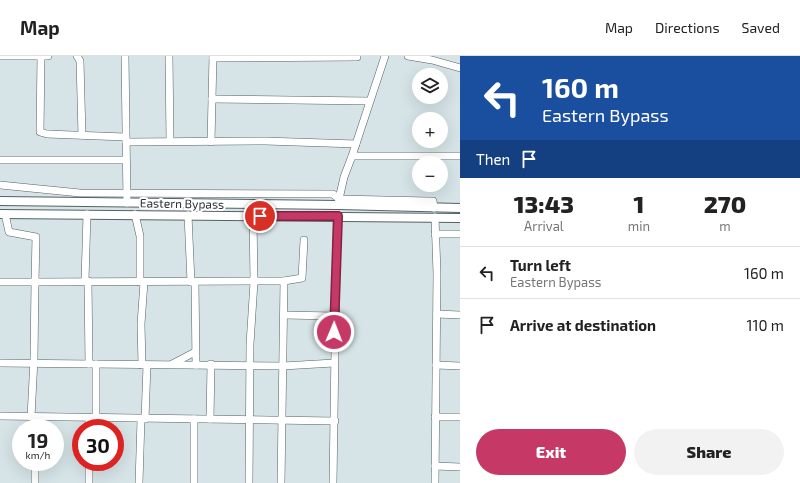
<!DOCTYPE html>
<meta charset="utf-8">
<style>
:root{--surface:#fff;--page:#f2f2f2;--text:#222;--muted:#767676;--line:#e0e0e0;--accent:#c63866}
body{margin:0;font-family:"Exo 2",sans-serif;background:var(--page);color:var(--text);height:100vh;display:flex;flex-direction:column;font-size:15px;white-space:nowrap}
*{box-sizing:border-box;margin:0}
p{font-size:13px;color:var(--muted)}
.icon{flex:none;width:22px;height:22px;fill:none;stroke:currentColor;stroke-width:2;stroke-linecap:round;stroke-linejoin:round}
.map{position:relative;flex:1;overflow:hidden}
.drawer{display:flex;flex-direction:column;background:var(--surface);width:340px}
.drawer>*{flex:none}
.banner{background:#1a4fa0;color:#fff;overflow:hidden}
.fabs{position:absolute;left:412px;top:12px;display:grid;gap:8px}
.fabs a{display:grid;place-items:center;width:36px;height:36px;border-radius:50%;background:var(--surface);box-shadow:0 4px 16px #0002;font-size:20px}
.speed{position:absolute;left:12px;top:363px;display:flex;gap:8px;font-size:20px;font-weight:700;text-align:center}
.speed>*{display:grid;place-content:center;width:52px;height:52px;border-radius:50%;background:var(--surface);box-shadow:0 4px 16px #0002;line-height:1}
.speed small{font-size:10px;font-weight:400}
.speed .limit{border:6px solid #d22;background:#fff;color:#111}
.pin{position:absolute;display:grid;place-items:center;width:34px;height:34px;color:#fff;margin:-17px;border:2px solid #fff;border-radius:50%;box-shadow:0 1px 4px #0007}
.me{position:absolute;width:44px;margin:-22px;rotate:1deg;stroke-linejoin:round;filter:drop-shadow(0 0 3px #0008)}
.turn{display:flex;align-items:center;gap:14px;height:84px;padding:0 16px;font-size:18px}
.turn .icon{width:52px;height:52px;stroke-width:2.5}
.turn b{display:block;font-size:28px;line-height:34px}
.then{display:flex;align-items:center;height:38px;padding:0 16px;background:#0003;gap:8px;font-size:15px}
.eta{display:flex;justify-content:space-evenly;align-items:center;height:68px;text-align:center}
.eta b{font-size:24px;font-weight:800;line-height:28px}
.primary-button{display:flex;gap:8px;margin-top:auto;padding:8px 16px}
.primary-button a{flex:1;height:46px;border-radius:24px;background:var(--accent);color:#fff;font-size:16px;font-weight:800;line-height:46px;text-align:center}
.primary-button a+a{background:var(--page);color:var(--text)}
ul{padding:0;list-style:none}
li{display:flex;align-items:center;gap:12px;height:52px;padding:0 16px;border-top:1px solid var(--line)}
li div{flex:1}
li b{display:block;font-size:15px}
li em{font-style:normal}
header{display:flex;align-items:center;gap:24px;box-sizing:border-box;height:56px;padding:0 20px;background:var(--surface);border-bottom:1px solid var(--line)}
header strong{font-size:19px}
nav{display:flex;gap:22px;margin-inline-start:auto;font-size:14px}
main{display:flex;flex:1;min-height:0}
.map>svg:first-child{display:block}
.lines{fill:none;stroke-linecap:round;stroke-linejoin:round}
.minor-casing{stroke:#556164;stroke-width:8}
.major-casing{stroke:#556164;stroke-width:10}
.minor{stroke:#fff;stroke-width:7}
.major{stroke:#fff;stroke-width:8}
.route-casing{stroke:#812442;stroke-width:10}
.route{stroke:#c63866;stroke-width:7}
.labels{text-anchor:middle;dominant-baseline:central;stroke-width:4;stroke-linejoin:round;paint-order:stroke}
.street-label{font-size:12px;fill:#2c3133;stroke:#fff}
</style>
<header>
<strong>Map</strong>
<nav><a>Map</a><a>Directions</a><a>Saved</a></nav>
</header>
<main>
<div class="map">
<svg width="460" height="427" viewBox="0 0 460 427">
<rect width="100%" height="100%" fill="#d6e4e7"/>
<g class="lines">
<defs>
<g id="minor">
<path d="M0,0H48"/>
<path d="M41,0L40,76L47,78L125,81"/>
<path d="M77,0L80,5L82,79"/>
<path d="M125,0L127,147"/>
<path d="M169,0L170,85"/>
<path d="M408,0L432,4L460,12"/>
<path d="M213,2L357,1"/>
<path d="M212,43L369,45"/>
<path d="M126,86L265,85L356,88"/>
<path d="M211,86L213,0"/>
<path d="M352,100L385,0"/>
<path d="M0,104H126"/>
<path d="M0,129L80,137L333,138L339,143L338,149"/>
<path d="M434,152L433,145H429L339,143L344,121L352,100H460"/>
<path d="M135,158L140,180V226"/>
<path d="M188,159L191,226"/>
<path d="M435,161L437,217L435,427"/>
<path d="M435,178H460"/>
<path d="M85,225L87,158"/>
<path d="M88,225L89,308"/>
<path d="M284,225L302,222L304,184"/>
<path d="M0,226H35L36,181L9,176L5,158"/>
<path d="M195,226L196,309"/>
<path d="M437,258L460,259"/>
<path d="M284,259L334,260"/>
<path d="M0,307L283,310L334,307"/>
<path d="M96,308V363"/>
<path d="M172,308L195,296"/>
<path d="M142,309L141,268L144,226"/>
<path d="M436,309L460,310"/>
<path d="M0,360L335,365"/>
<path d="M31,361L34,303L35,226L284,225L281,427"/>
<path d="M435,361H460"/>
<path d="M89,363V372"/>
<path d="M145,363L147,309"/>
<path d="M210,363L211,308"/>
<path d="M35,372V361"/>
<path d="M435,410L460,411"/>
<path d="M35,427V406"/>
<path d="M89,427V406"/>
<path d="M139,427L141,363"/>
<path d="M194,427V363"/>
<path d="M249,427L250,288L254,226L253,160"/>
<path d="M333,427C334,338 335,249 337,160"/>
</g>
<g id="major">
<path d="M0,145L338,149L460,152"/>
<path d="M0,158L460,162"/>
</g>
</defs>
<use href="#minor" class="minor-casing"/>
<use href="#major" class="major-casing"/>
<use href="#minor" class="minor"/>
<use href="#major" class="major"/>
</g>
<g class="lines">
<defs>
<path id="route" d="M260,160H338L334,276"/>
</defs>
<use href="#route" class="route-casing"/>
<use href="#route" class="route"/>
</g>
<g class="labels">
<g class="street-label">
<text transform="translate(182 147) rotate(1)">Eastern Bypass</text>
</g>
</g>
</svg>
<div class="fabs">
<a><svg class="icon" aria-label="layers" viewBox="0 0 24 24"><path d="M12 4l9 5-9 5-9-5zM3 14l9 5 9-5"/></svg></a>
<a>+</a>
<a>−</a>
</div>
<div class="speed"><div>19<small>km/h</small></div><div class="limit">30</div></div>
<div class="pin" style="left:260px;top:160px;background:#d93025"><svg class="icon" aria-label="arrive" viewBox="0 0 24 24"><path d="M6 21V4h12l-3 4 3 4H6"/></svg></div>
<svg class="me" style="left:334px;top:276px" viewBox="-20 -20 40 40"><circle r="17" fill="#c63866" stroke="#fff" stroke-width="3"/><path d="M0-11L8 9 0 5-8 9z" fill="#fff"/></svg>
</div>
<section class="drawer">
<div class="banner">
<div class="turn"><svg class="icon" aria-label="left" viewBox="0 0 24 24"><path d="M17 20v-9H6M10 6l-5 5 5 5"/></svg><div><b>160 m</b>Eastern Bypass</div></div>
<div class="then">Then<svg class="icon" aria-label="arrive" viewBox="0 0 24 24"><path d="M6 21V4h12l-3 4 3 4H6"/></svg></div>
</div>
<div class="eta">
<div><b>13:43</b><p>Arrival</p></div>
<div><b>1</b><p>min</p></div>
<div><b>270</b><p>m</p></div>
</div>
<ul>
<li><svg class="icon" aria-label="left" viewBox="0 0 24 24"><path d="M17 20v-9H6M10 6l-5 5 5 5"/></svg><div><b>Turn left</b><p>Eastern Bypass</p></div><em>160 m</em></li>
<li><svg class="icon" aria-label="arrive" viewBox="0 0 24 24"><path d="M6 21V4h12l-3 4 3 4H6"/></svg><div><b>Arrive at destination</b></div><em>110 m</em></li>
</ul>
<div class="primary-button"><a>Exit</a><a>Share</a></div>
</section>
</main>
